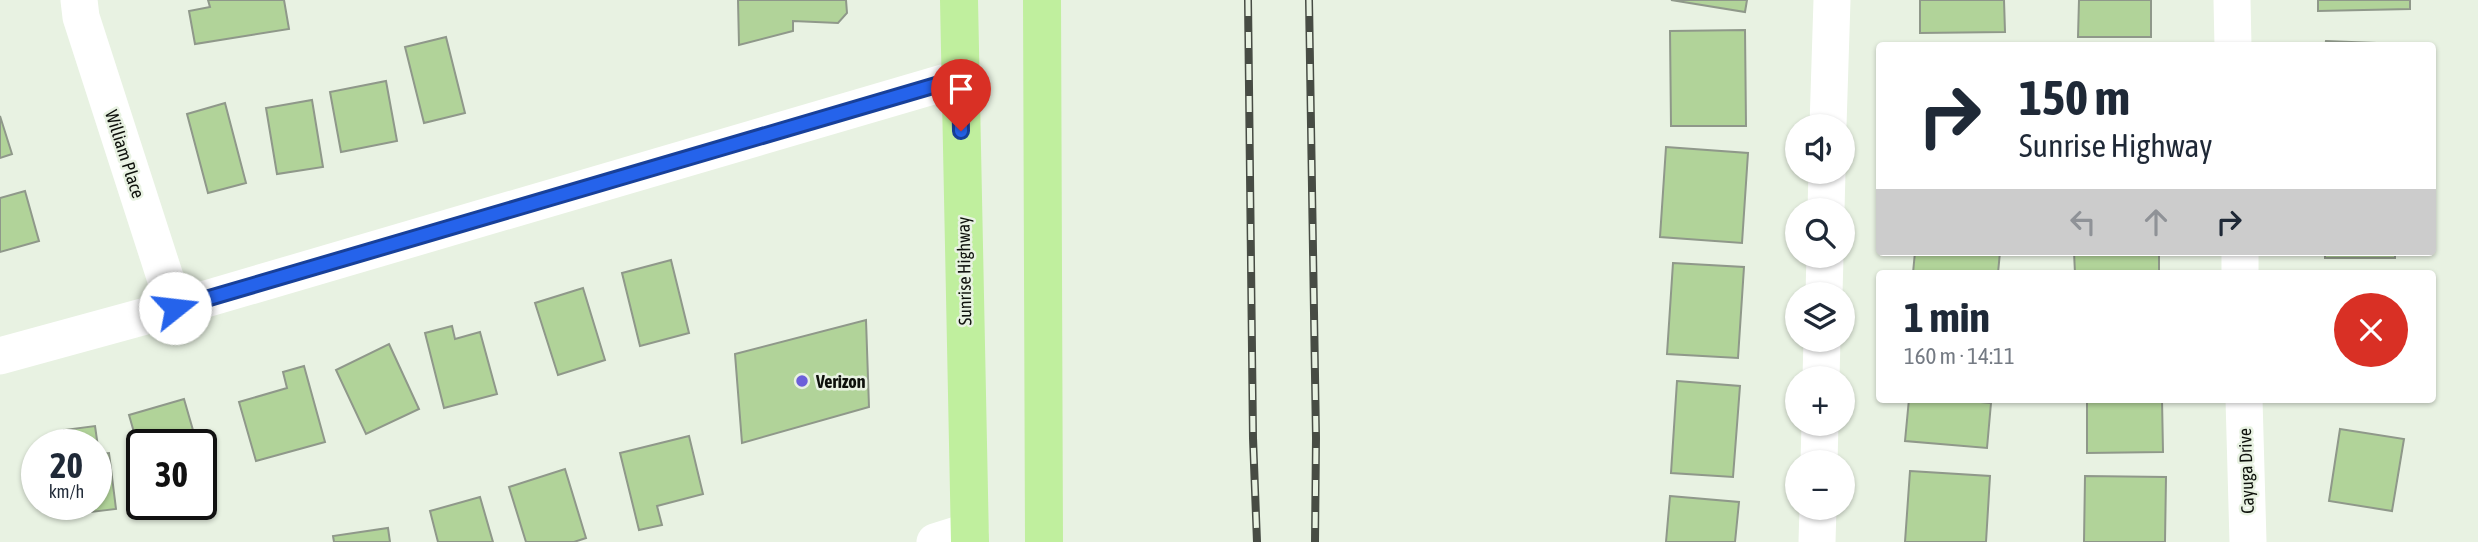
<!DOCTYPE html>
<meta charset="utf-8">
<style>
:root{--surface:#fff;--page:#f2f2f3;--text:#1f2937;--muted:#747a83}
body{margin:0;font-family:"Asap Condensed",sans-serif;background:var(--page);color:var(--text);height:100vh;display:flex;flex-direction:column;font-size:26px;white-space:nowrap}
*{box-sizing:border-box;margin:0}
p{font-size:23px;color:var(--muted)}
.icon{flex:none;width:38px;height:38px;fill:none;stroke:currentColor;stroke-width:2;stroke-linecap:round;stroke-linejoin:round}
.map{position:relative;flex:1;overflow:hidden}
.drawer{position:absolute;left:1876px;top:270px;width:560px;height:133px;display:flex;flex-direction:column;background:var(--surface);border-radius:7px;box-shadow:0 2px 5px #0004}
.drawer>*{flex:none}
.banner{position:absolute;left:1876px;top:42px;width:560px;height:214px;border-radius:7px;box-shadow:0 2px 5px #0004;background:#fff;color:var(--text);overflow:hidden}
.tools{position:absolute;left:1785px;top:114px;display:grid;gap:14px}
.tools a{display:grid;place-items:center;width:70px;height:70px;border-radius:50%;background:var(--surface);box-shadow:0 2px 5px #0004;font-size:35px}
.speed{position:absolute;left:21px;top:429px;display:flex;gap:14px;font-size:35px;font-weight:700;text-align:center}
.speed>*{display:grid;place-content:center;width:91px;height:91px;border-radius:50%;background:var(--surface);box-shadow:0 2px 5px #0004;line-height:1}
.speed small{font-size:18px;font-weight:400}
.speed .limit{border:4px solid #111;border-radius:10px;background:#fff;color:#111}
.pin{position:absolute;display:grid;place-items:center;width:60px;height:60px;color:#fff;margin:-72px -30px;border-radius:50% 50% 50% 0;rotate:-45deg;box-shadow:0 0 7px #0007}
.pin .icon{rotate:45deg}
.me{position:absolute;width:77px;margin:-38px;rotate:74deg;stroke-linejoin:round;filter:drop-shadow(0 0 5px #0008)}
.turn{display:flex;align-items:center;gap:24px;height:147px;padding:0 28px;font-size:32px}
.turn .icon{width:91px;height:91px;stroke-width:2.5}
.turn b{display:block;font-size:49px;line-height:60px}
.lanes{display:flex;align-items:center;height:66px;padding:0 28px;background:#0003;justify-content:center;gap:35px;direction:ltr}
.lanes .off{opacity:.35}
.round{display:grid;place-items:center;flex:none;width:74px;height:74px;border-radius:37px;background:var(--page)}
.head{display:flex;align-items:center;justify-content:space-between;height:119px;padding:0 28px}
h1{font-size:42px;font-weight:700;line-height:52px}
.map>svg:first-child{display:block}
.building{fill:#b1d399;stroke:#8f988a;stroke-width:2}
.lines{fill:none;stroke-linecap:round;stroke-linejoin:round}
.minor{stroke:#fff;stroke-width:37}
.trunk{stroke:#c0ef9e;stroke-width:38}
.rail-casing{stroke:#474c44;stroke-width:8}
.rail{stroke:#e8f2e2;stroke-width:5;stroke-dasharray:16;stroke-linecap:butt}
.route-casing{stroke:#184099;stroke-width:18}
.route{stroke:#2563eb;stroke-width:12}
.poi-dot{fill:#6c60da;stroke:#e8f2e2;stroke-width:2.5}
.labels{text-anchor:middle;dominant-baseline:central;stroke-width:5;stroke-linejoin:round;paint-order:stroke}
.street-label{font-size:18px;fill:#0e110c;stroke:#e8f2e2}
.poi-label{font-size:18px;font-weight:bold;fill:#0e110c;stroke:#e8f2e2;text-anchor:start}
</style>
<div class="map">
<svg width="2478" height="542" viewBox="0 0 2478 542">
<rect width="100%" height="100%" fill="#e8f2e2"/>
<g class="building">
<path d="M208,0H284L289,29L195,44L189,11L210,7Z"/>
<path d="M738,0H846L847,13L838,23L793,21V31L739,45Z"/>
<path d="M1671,0H1747L1745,12Z"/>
<path d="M1920,0H2004L2005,32L1920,33Z"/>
<path d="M2079,0H2151V37H2078Z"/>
<path d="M2318,0H2410V9L2318,11Z"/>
<path d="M1745,30L1746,126H1671L1670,31Z"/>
<path d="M446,37L465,113L424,123L405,47Z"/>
<path d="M2326,41L2401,44V46H2325Z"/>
<path d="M386,81L397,141L341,152L330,92Z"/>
<path d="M312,100L323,167L277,174L266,108Z"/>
<path d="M225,103L246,183L208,193L187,114Z"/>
<path d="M0,116L12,154L0,158Z"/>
<path d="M1666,147L1748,153L1742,243L1660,237Z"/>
<path d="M25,191L39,241L0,252V198Z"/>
<path d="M1915,252H2000L1998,273H1913Z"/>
<path d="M2074,252H2159V273H2075Z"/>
<rect x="2325" y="252" width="70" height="6"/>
<path d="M671,260L689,333L640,346L622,273Z"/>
<path d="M1673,263L1744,267L1738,358L1667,354Z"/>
<path d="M583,288L605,360L558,375L535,303Z"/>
<path d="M866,320L869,407L742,443L735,354Z"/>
<path d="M452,326L455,339L480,332L497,394L444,408L425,333Z"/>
<path d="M389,344L419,409L366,434L336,370Z"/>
<path d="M304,366L325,442L256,461L239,402L287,388L283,372Z"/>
<path d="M1677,381L1740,386L1733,477L1671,473Z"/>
<path d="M184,399L197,444H142V460L129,415Z"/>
<path d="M1909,399H1971V401L1991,403L1987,448L1905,441Z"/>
<path d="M2087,399H2162L2163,452L2087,453Z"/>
<path d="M95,426L99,454L109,453L116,509L58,516L57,504H96V444H65L64,430Z"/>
<path d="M2340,429L2404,439L2392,511L2329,501Z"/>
<path d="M689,436L703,494L657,506L662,525L639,530L620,453Z"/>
<path d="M37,457V485L32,486L29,458Z"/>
<path d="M201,458L208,480L201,482Z"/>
<path d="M565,469L586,538L574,542H526L509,487Z"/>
<path d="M1910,471L1990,476L1986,542H1905Z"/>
<path d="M2085,476L2166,477L2165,542H2084Z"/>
<path d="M1670,496L1739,502L1735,542H1666Z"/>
<path d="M480,497L493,542H438L430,511Z"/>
<path d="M388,528L390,542H334L333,536Z"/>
</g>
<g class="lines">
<g class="minor">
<path d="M79,0L81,17L175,308"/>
<path d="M2232,0L2233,46"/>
<path d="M1828,126L1832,0"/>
<path d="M1826,210L1827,172"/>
<path d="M2240,252V273"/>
<path d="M1824,294L1825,256"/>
<path d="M0,356L175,308L960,78"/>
<path d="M1821,378L1822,340"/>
<path d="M2244,399L2248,542"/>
<path d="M1819,462L1820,424"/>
<path d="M935,542L970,531"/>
<path d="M1817,542L1818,508"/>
</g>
<g class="trunk">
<path d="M959,0L970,542"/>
<path d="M1042,0L1044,542"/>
</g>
<defs>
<g id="rail">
<path d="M1248,0L1253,438L1257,542"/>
<path d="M1309,0L1316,438L1315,542"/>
</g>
</defs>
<use href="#rail" class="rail-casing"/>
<use href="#rail" class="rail"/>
</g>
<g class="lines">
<defs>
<path id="route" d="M175,308L960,78L961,131"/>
</defs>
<use href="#route" class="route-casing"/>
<use href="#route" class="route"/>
</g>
<circle class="poi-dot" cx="802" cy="381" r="7"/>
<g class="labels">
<g class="street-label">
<text transform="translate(125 154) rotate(72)">William Place</text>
<text transform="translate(964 271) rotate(-91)">Sunrise Highway</text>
<text transform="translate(2246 471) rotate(-92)">Cayuga Drive</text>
</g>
<g class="poi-label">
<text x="816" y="381">Verizon</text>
</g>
</g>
</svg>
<div class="tools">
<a><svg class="icon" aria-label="sound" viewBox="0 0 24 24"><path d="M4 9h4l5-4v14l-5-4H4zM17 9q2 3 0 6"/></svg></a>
<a><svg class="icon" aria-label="search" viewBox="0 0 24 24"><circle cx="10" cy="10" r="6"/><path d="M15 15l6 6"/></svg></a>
<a><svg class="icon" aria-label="layers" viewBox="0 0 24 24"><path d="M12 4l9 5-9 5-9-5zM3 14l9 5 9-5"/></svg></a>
<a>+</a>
<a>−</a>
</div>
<div class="speed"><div>20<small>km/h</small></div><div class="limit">30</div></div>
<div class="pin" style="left:961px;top:131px;background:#d93025"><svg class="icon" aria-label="arrive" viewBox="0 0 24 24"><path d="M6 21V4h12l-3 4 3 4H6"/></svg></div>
<svg class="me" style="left:175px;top:308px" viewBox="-20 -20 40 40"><circle r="19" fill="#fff"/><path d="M0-13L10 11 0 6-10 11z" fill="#2563eb"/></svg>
<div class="banner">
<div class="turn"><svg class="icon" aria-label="right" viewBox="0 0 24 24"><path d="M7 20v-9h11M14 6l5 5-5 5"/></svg><div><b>150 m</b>Sunrise Highway</div></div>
<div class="lanes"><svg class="icon off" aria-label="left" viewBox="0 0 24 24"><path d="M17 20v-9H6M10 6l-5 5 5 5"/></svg><svg class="icon off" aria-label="ahead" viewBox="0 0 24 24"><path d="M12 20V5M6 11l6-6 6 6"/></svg><svg class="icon" aria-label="right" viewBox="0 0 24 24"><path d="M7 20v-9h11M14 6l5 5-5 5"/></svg></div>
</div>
<section class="drawer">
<div class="head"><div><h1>1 min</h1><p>160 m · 14:11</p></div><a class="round" style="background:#d93025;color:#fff"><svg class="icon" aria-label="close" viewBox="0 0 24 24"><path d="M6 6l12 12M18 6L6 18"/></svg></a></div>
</section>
</div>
